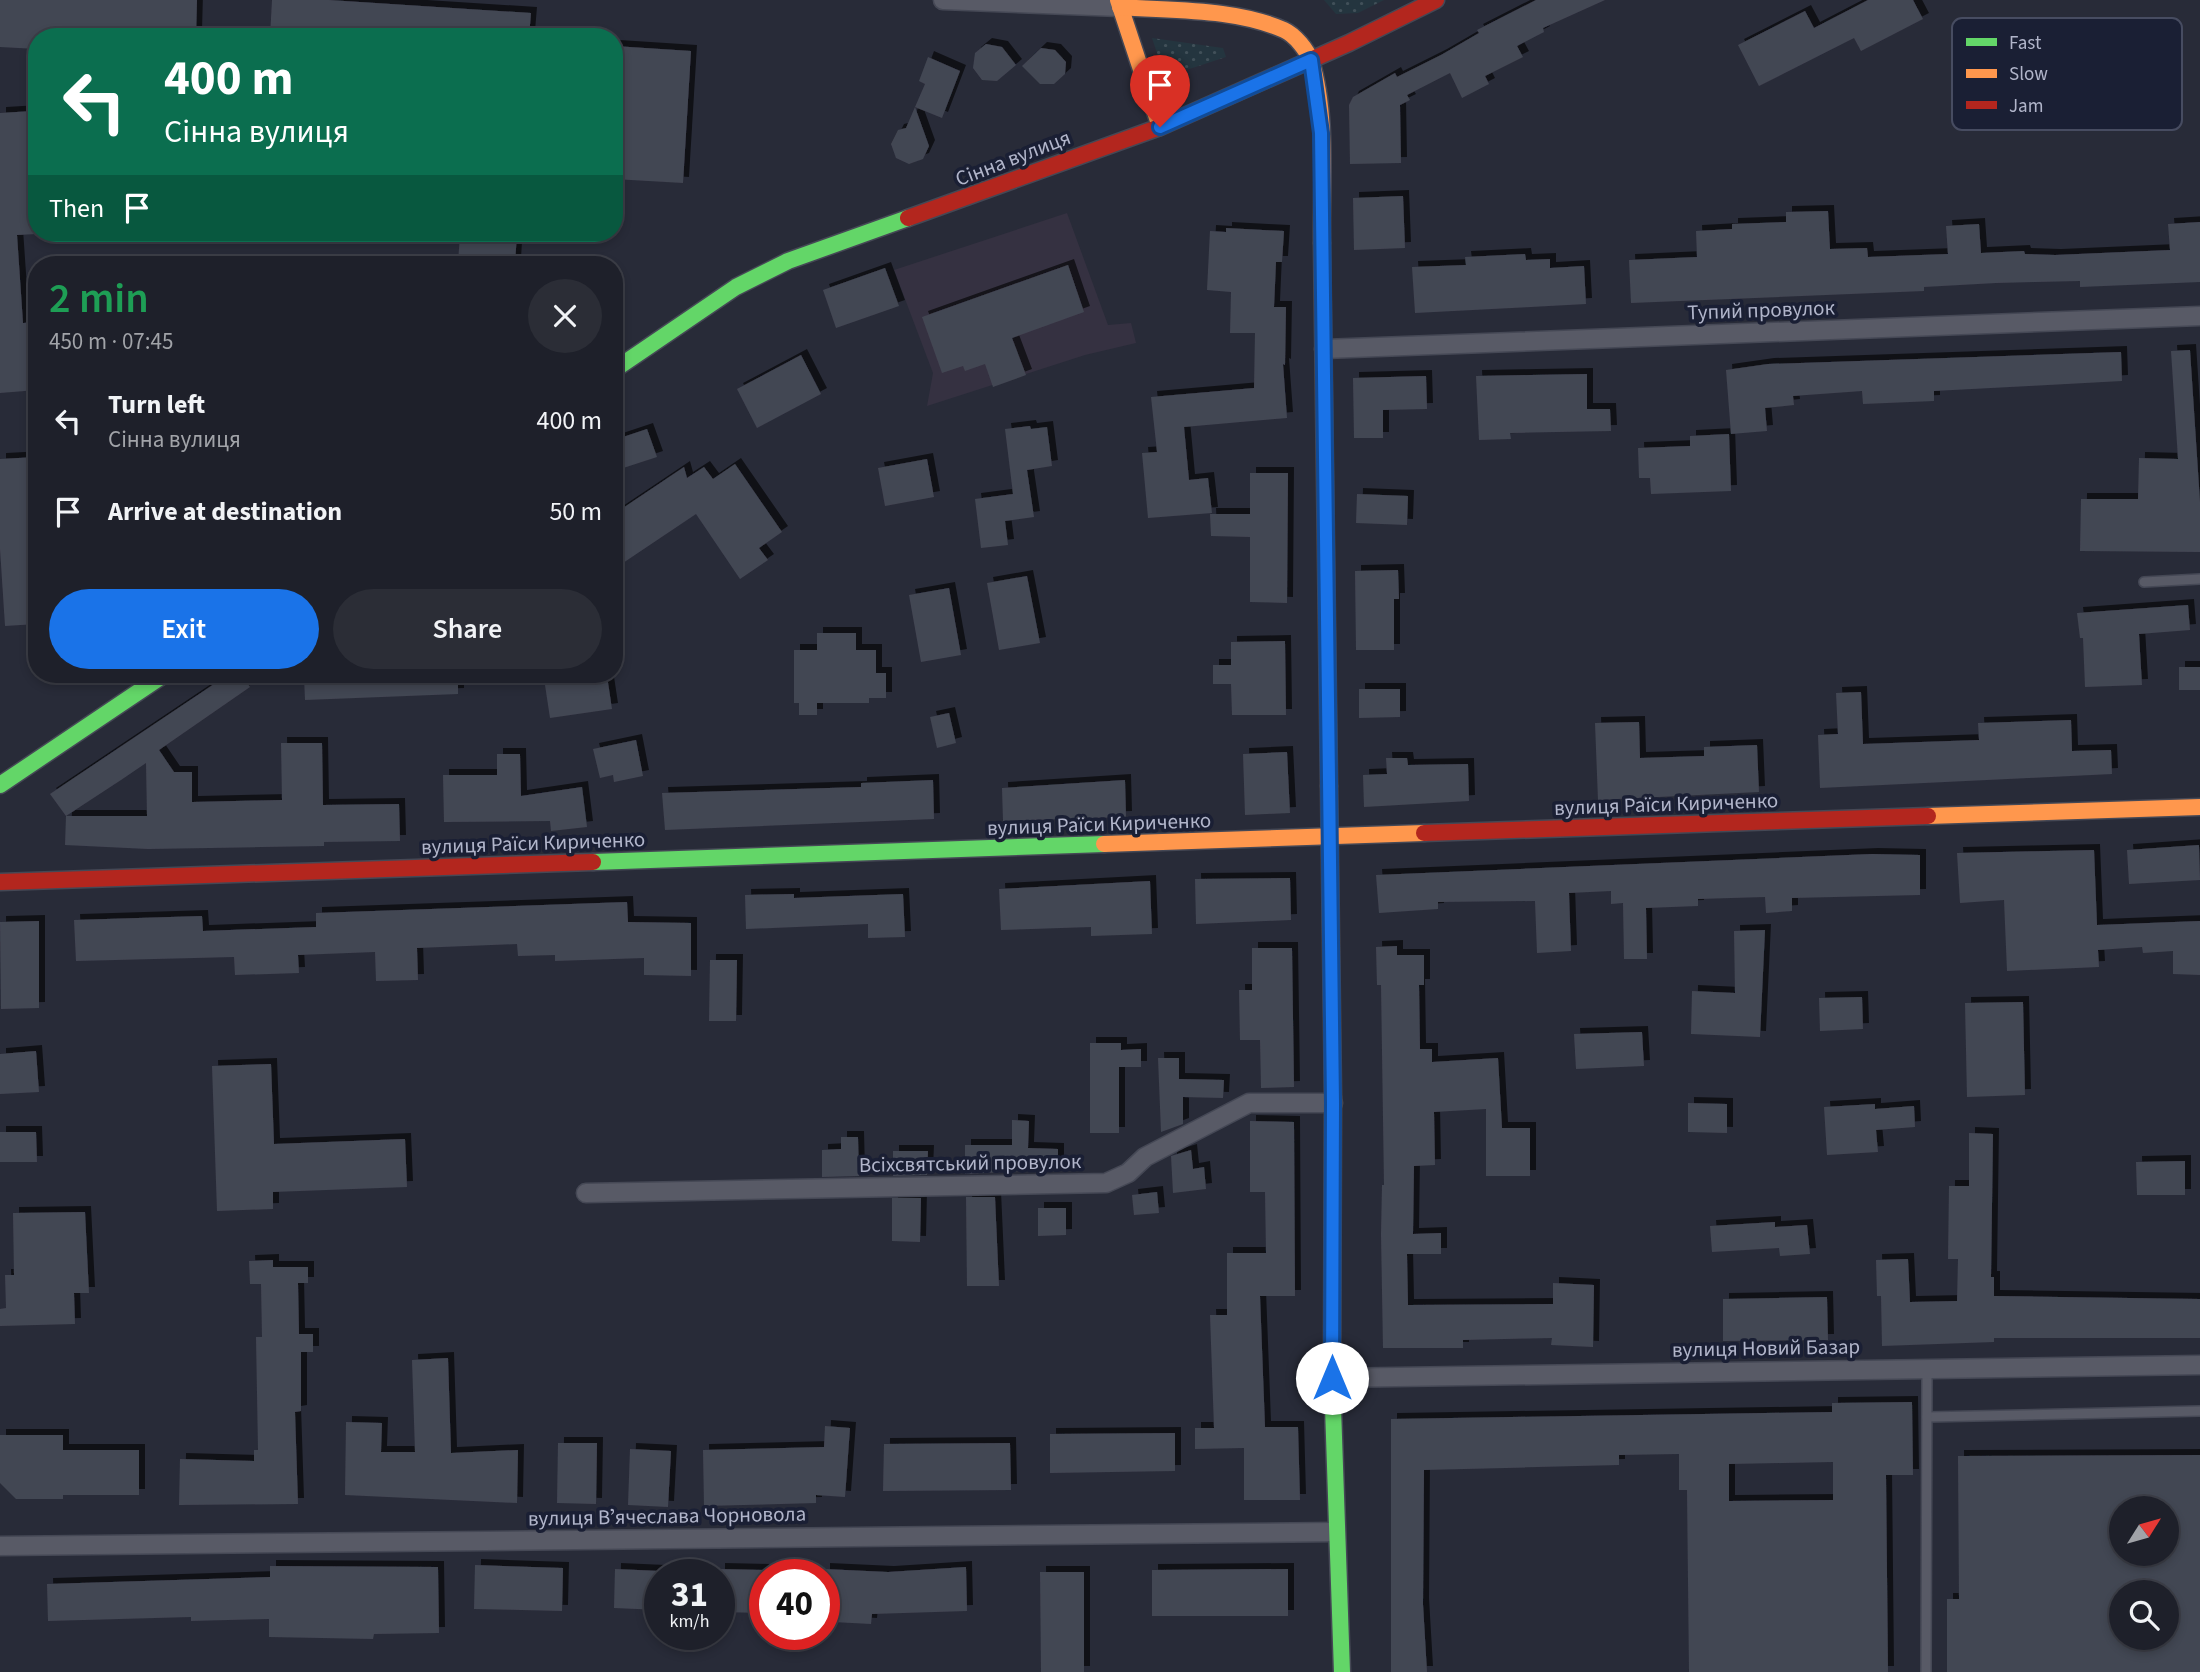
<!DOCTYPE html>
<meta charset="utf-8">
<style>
:root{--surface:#1e202a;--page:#2b2d36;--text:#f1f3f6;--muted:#a1a3a8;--line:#3c3e47;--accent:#1a73e8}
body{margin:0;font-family:"Source Sans 3",sans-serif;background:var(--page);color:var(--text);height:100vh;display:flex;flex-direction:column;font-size:26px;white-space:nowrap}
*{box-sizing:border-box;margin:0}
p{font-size:23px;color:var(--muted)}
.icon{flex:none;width:38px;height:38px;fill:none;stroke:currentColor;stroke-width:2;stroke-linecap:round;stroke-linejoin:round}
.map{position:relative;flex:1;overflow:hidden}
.sheet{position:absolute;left:28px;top:256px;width:595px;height:427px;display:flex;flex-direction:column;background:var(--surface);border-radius:28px;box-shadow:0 4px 10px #0003,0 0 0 2px var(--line)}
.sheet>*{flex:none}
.top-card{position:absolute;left:28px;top:28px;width:595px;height:214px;border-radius:28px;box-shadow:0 4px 10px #0003,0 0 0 2px var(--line);background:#0b6e4f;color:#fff;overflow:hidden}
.needle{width:46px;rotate:53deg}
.tools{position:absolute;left:2109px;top:1496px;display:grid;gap:14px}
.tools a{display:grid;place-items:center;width:70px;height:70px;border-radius:50%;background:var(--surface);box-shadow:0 4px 10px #0003,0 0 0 2px var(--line);font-size:35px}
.speed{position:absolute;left:644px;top:1559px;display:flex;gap:14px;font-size:35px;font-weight:700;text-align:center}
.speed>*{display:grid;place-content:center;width:91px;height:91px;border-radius:50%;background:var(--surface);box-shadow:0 4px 10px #0003,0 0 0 2px var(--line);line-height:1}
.speed small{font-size:18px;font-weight:400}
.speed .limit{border:10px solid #d22;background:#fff;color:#111}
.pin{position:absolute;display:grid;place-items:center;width:60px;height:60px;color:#fff;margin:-72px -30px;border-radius:50% 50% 50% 0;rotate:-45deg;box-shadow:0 0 7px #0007}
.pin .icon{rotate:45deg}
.me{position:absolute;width:77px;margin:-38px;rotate:0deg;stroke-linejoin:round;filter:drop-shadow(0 0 5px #0008)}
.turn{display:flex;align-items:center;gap:24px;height:147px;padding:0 21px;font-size:32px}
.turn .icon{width:91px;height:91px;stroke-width:2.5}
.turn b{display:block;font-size:49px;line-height:60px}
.then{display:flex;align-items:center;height:66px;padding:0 21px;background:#0003;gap:14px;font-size:26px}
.round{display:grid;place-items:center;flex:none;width:74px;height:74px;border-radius:37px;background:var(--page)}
.head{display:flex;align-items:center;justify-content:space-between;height:119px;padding:0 21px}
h1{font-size:42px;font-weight:600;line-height:52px;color:#1e9e55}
.action{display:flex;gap:14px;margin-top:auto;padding:14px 21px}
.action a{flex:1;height:80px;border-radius:42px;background:var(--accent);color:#fff;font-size:28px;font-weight:600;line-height:80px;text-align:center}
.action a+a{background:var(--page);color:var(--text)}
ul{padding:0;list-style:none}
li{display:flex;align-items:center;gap:21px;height:91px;padding:0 21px}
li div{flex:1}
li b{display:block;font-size:26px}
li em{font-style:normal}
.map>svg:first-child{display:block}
.medical{fill:#353141}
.green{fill:url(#green-dots)}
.building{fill:#434653;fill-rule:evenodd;filter:url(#shadow)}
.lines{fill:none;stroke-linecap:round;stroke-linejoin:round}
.lane-casing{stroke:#454855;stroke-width:12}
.street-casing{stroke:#454855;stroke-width:21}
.fast-casing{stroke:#454855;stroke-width:19}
.slow-casing{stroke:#454855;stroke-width:19}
.jam-casing{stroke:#454855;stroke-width:19}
.lane{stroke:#585a66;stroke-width:9}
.street{stroke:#585a66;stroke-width:18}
.fast{stroke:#63d668;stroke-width:16}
.slow{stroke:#ff974d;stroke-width:16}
.jam{stroke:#b3261e;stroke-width:16}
.route-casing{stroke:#114b97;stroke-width:18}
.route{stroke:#1a73e8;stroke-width:12}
.labels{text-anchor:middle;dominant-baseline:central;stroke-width:7;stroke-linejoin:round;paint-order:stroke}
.street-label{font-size:21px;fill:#b1b5ca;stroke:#1a1f34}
.key{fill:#1a1f34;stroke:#474c61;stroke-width:2}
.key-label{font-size:19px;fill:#b1b5ca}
</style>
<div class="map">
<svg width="2200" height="1672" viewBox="0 0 2200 1672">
<defs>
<pattern id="green-dots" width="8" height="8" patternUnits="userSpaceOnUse" patternTransform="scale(1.75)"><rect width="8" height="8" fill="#24353f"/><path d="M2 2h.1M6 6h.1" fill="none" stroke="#415059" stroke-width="1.8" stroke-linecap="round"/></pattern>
<filter id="shadow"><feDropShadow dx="6" dy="-6" stdDeviation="0" flood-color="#0009"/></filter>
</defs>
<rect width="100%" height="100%" fill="#282b38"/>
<path class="medical" d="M1067,213L1108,325L1131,323L1136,343L1085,355L927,406L933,373L894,270Z"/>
<g class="green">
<path d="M1324,0H1384L1358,13L1336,14Z"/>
<path d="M1152,38L1223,48L1226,57L1165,77Z"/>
</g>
<g class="building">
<path d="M0,0H197L196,37H37V49L0,47Z"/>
<path d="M272,0H329L531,13L529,37H270Z"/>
<path d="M1536,0H1605L1543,28L1544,32L1517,46L1523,57L1485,76L1489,84L1462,98L1450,73L1407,95L1410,100L1400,105L1401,163L1350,164L1349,105L1353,97L1395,73L1397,77L1441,55L1479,33L1477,30Z"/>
<path d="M1868,0H1913L1923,19L1861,51L1854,38L1759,86L1738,45L1805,11L1814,28Z"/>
<path d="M986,44L1002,47L1016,65L997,81L982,80L973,68L975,53Z"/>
<path d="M614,46L691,51L683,183L614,179Z"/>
<path d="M1041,48L1055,50L1066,62L1065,74L1054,84H1040L1022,66Z"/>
<path d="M928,57L960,71L942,118L915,107L925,84L919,81Z"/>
<path d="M915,107L929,146L923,159L909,164L896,158L891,144L898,130L906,128Z"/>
<path d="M33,111L37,234L17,235L23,323L37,322V390L0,393V113Z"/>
<path d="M1403,196L1405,248L1354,250L1353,198Z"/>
<path d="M1828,211L1830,249L1867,248L1868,257L1948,254L1946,226L1979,224L1981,253L2024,251L2025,254L2055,255L2170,250L2168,224L2200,222V282L2080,287V281L1996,283L1924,287V291L1631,303L1629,260L1697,257L1696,231L1732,229V224L1786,222V212Z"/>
<path d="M1226,228L1284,231L1282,262H1276L1274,307H1286L1285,365L1283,364L1287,418L1184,427L1189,480L1208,478L1212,513L1148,518L1142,453L1157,452L1151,397L1254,388L1255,333H1230L1231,292L1207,290L1210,231L1226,232Z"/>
<path d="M460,233H517L515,264H458Z"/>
<path d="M1525,254L1526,260L1550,259V268L1584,266L1586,304L1415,313L1412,267L1466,265L1465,257Z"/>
<path d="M1068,265L1084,312L1012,338L1026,375L993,387L985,364L965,371L963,366L942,373L922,317Z"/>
<path d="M885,268L899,306L836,328L823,290Z"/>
<path d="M2190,350L2200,502V552L2080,551L2081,499H2138L2139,458L2178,459L2171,351Z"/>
<path d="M2121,352L2122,381L1934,391V401L1863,404L1862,391L1793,396L1794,405L1765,408L1767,431L1731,434L1726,370L1768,364Z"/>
<path d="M801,355L821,394L757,428L737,389Z"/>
<path d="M1587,374V409H1610L1611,431L1510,433L1511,439L1479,440L1476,376Z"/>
<path d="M1426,376L1427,409L1383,410V438H1354L1353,378Z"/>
<path d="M1030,426L1031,429L1047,427L1052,466L1027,470L1034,517L1005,521L1008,545L981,548L975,499L1013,494L1005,429Z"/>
<path d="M647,429L657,457L614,471V440Z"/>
<path d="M1729,434L1731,491L1651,494L1650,478H1639L1638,448L1690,446V436Z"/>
<path d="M37,457V624L5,626L0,549V459Z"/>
<path d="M927,459L934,497L885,506L878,468Z"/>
<path d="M735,464L782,532L759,548L768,560L740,579L696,514L614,569V514L684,467L687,478L704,467L713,479Z"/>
<path d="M1250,473H1288L1287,603L1250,602V537L1211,536L1210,514H1250Z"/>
<path d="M1357,494L1408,496L1407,525L1356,523Z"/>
<path d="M1398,570L1399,599H1394V650H1356L1355,571Z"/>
<path d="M1027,576L1040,643L999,650L987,583Z"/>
<path d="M949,588L961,655L921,662L909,595Z"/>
<path d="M2188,605L2190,630L2139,634L2142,685L2085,687L2083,638H2080L2077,613Z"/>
<path d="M817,633H856V650H876V673H886V698H869V703H817V715H799V703H794V650H817Z"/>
<path d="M1285,641L1286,715H1232L1231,684H1213V665H1231V642Z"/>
<rect x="2179" y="667" width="21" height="23"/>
<path d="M229,674H241L250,687L159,750L174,772H192V802L282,800L281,743H322L323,805L399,804L400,841L324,842V846L148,849L65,845L66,816L50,794ZM146,763L147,816H66L121,780Z"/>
<path d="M320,674H458V694L305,700L304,677H320Z"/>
<path d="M607,676L612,709L550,718L545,685Z"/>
<path d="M1359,689H1400V717L1359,718Z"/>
<path d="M1861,692L1863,744L1979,740L1978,723L2071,720L2072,751L2111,750L2112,774L1820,788L1818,735L1838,734L1836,693Z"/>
<path d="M949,713L956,743L937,748L930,717Z"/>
<path d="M1639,722L1640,758L1704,756V747L1757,745L1759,792L1598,800L1595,723Z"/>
<path d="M636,740L643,776L614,782L613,775L600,778L593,749Z"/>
<path d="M1287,752L1290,813L1245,815L1243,754Z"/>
<path d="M497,754H520L521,796L582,787L587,827L551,831L550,821L444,822L443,775H497Z"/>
<path d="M1386,758H1407L1408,765L1468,764L1469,801L1364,807L1363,775L1387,774Z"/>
<path d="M933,780L934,819L665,830L662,793L861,787V783Z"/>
<path d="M1125,780L1126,817L1003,821L1002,788Z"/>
<path d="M2199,845L2200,880L2129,884L2127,850Z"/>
<path d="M2094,850L2097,925L2200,921V975L2173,974V951L2143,953L2142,947L2098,950L2099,967L2007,971L2004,900L1960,903L1957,853Z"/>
<path d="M1872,854L1920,855V895L1792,898V911L1766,913L1765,897L1698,899V906L1646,908L1647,959H1624L1623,903L1611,904V891L1569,893L1571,951L1537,953L1535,901L1438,902V909L1379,913L1376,875Z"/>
<path d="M1290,878L1291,920L1196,924L1195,879Z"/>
<path d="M1150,881L1152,934L1091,936V927L1001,930L999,889Z"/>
<path d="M794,894V898L903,894L905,937L868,938V924L746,929L745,895Z"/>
<path d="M627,902L628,922L691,923V976L644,975V958L555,961V955L518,956L517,944L417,948L418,980L376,981L375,952L298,955L299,973L235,975L234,957L76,961L74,920L202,916L203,931L316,927V913Z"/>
<path d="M39,921V1008L1,1009L0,922Z"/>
<path d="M1765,930L1760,1037L1691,1034L1692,991L1735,993L1734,931Z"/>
<path d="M1397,946V955H1424V985H1419L1420,1049H1432V1062L1498,1058L1502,1128H1530V1176H1486V1109L1434,1112L1435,1165L1414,1166L1413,1234L1441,1233V1254H1407L1408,1305L1553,1304V1283L1594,1285L1593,1347L1551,1345L1552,1338L1463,1340V1348H1383L1381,1234L1382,1185H1384L1381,985H1377L1376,947Z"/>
<path d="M1252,948H1292L1294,1087L1261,1088L1260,1040H1240L1239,990H1252Z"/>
<path d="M710,960H737L736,1021H709Z"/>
<path d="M1862,997L1863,1029L1820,1031L1819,998Z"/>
<path d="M2023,1002L2025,1095L1967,1097L1965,1003Z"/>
<path d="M1642,1032L1644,1066L1576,1069L1574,1034Z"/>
<path d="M1090,1043H1121V1050L1141,1049V1067H1119V1133H1090Z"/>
<path d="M36,1051L39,1092L0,1094V1054Z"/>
<path d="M1158,1058H1179V1079L1224,1080L1223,1098L1183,1097V1124L1161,1132Z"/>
<path d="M271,1064L274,1144L405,1139L407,1187L273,1192V1209L217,1211L212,1066Z"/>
<path d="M1688,1103L1727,1104V1133L1688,1132Z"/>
<path d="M1875,1104V1109L1914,1106L1915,1127L1876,1130L1878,1152L1827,1155L1824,1107Z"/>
<path d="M1012,1120L1029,1121L1028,1148L1058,1149V1169L965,1174V1145H1012Z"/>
<path d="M1250,1121L1294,1122L1295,1296H1260L1265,1427H1298L1300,1500H1244V1448L1195,1449V1428H1214L1210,1315H1227V1253H1266L1265,1192H1250Z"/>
<path d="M0,1132H36L37,1162H0Z"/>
<path d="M1969,1133L1993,1134L1991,1277H1994V1296L2200,1299V1338H1994V1342L1882,1346L1881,1296H1877L1876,1260L1908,1259L1910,1302L1957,1301L1958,1259H1948L1949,1186H1969Z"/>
<path d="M841,1137H858L859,1176L822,1177V1150L841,1149Z"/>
<path d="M1191,1150L1193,1169L1204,1167L1206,1189L1173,1193L1171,1156Z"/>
<path d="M893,1151H928L927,1175L893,1176Z"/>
<path d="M2185,1161V1195H2137L2136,1162Z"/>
<path d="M1157,1192L1159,1213L1134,1215L1132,1195Z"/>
<path d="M966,1197H995L999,1286H967Z"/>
<path d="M892,1198H921L920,1242L892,1241Z"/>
<path d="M1038,1208H1066V1235L1038,1236Z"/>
<path d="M85,1212L89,1293H74L75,1324L0,1326V1309L6,1308L5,1275H14L13,1213Z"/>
<path d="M1775,1222V1227L1807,1225L1810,1254L1780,1256L1779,1248L1712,1252L1710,1226Z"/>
<path d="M273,1260V1267H308V1283H298L299,1334H313V1352H301V1411L295,1412L298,1504L179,1505L180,1459L254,1461V1450H258L256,1337H262L261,1284H250L249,1261Z"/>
<path d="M1827,1297L1828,1340L1723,1341V1299Z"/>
<path d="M448,1358L451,1453L518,1450L517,1503L345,1495L346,1422L382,1423L381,1452H415L412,1360Z"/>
<path d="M1912,1402L1913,1475H1886L1888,1672H1689L1687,1490H1679V1454L1619,1455V1465L1424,1470L1423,1604L1427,1672H1391V1419L1832,1412V1403ZM1833,1462V1500L1729,1501V1464Z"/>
<path d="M825,1426L850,1428L845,1497L816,1495V1503L704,1506L703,1450L824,1447Z"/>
<path d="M1175,1433V1471L1050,1473V1434Z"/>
<path d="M0,1435H63V1450H139V1495H63V1499H16L0,1483Z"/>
<path d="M558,1443H597L596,1504L557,1503Z"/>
<path d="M1010,1443L1011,1490L883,1491L884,1444Z"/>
<path d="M630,1449L671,1451L668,1507L628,1505Z"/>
<path d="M2200,1455V1672H1947V1599H1959L1958,1456ZM2121,1508H2166V1554H2121ZM2121,1592H2166V1638H2121Z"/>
<path d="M475,1565L563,1568L562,1611L474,1609Z"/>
<path d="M270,1566L438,1567L439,1633L374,1634L373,1639L269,1637V1619L191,1621V1617L48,1621L47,1584L270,1577Z"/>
<path d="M966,1567L967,1611L872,1614L871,1624L833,1622V1614H824V1569L888,1572Z"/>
<path d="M615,1569L660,1571V1610L614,1608Z"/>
<path d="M719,1569L765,1570V1613L719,1612Z"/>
<path d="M1288,1569V1616H1152V1570Z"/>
<path d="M1040,1572H1084V1672H1041Z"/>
</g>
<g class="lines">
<defs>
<g id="lane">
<path d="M2144,582L2200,579"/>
<path d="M1927,1417L2200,1411"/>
<path d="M1926,1672L1927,1369"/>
</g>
<g id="street">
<path d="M943,0L1120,7"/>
<path d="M1324,349L2200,316"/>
<path d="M586,1193L1106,1183L1128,1173L1145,1157L1249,1103H1333"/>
<path d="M1332,1378L2200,1365"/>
<path d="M0,1546L1335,1532"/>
</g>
<g id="fast">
<path d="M614,370L736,287L788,261L908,218"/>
<path d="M0,785L165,674"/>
<path d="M593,862L1104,844"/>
<path d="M1333,1097L1332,1378L1342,1672"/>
</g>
<g id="slow">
<path d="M1118,0L1160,127"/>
<path d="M1120,7C1173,11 1234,8 1284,30C1295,35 1307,50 1311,61C1328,114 1321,188 1322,243"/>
<path d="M1329,786L1333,1097"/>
<path d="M1928,816L2200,807"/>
<path d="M1104,844L1424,833"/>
</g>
<g id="jam">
<path d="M908,218L1160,127L1349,43L1436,0"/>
<path d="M1322,243L1329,786"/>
<path d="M1424,833L1928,816"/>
<path d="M0,882L593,862"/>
</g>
</defs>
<use href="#lane" class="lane-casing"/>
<use href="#street" class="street-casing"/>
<use href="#fast" class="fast-casing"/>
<use href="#slow" class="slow-casing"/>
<use href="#jam" class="jam-casing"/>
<use href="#lane" class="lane"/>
<use href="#street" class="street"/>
<use href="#fast" class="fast"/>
<use href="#slow" class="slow"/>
<use href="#jam" class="jam"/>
</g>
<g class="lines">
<defs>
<path id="route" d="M1160,127L1311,60L1321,133L1333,1103L1332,1378"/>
</defs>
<use href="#route" class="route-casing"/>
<use href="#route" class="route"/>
</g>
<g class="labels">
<g class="street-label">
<text transform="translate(1013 158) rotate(-21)">Сінна вулиця</text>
<text transform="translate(1761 310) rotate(-2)">Тупий провулок</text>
<text transform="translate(1666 804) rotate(-2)">вулиця Раїси Кириченко</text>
<text transform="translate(1099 824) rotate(-2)">вулиця Раїси Кириченко</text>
<text transform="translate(533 843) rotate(-2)">вулиця Раїси Кириченко</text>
<text transform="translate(970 1163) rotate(-1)">Всіхсвятський провулок</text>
<text transform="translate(1766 1348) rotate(-1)">вулиця Новий Базар</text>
<text transform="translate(667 1516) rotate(-1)">вулиця Вʼячеслава Чорновола</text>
</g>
</g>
<rect x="1952" y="18" width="230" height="112" rx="10" class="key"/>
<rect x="1966" y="38" width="31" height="8" fill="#63d668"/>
<rect x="1966" y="69" width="31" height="9" fill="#ff974d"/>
<rect x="1966" y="101" width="31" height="8" fill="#b3261e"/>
<g class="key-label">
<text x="2009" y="49">Fast</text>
<text x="2009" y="80">Slow</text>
<text x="2009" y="112">Jam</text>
</g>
</svg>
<div class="tools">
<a><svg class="needle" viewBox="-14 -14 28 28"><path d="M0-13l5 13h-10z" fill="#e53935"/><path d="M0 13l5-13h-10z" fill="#a1a3a8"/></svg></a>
<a><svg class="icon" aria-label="search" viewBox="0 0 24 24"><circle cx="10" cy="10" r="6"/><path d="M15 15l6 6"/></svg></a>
</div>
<div class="speed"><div>31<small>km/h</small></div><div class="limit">40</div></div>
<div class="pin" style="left:1160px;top:127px;background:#d93025"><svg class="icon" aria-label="arrive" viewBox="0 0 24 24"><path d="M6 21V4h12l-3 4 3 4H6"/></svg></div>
<svg class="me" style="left:1332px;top:1378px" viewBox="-20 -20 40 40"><circle r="19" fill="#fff"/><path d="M0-13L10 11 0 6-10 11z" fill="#1a73e8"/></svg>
<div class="top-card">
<div class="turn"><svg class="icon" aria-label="left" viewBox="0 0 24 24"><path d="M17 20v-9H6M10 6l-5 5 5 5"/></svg><div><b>400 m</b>Сінна вулиця</div></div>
<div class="then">Then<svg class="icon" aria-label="arrive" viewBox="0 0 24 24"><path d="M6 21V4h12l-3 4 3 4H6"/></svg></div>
</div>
<section class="sheet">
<div class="head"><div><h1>2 min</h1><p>450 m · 07:45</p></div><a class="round"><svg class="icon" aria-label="close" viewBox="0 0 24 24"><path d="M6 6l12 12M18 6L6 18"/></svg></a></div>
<ul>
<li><svg class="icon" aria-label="left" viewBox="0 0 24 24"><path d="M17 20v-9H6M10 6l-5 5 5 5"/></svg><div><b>Turn left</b><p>Сінна вулиця</p></div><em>400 m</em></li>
<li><svg class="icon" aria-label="arrive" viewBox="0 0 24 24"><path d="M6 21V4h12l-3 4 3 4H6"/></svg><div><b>Arrive at destination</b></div><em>50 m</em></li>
</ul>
<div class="action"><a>Exit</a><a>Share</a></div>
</section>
</div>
